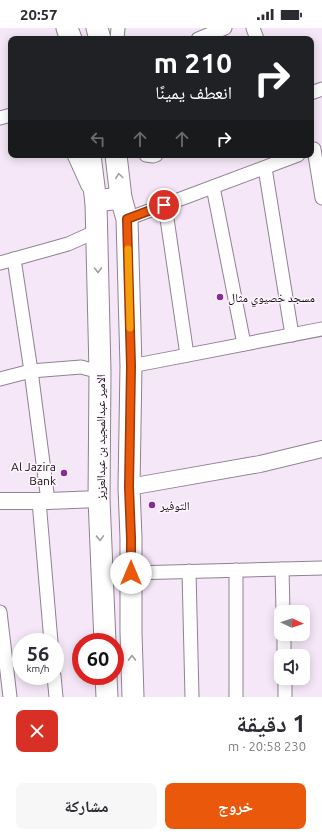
<!DOCTYPE html>
<html lang="ar">
<meta charset="utf-8">
<style>
:root{--surface:#fff;--page:#f7f7f7;--text:#2b2b33;--muted:#7c7c81;--accent:#ea580c}
body{margin:0;font-family:Ubuntu,"Noto Naskh Arabic",sans-serif;background:var(--page);color:var(--text);direction:rtl;height:100vh;display:flex;flex-direction:column;font-size:15px;white-space:nowrap}
*{box-sizing:border-box;margin:0}
p{font-size:13px;color:var(--muted)}
.icon{flex:none;width:22px;height:22px;fill:none;stroke:currentColor;stroke-width:2;stroke-linecap:round;stroke-linejoin:round}
.map{position:relative;height:669px;overflow:hidden;direction:ltr}
.side{display:flex;flex-direction:column;background:var(--surface);flex:1}
.side>*{flex:none}
.top-card{position:absolute;left:8px;top:8px;width:306px;height:122px;border-radius:8px;box-shadow:0 2px 10px #0003;direction:rtl;background:#202124;color:#fff;overflow:hidden}
.needle{width:26px;rotate:94deg}
.tools{position:absolute;left:274px;top:577px;display:grid;gap:8px}
.tools a{display:grid;place-items:center;width:36px;height:36px;border-radius:8px;background:var(--surface);box-shadow:0 2px 10px #0003;font-size:20px}
.speed{position:absolute;left:12px;top:605px;display:flex;gap:8px;font-size:20px;font-weight:700;text-align:center}
.speed>*{display:grid;place-content:center;width:52px;height:52px;border-radius:50%;background:var(--surface);box-shadow:0 2px 10px #0003;line-height:1}
.speed small{font-size:10px;font-weight:400}
.speed .limit{border:6px solid #d22;background:#fff;color:#111}
.pin{position:absolute;display:grid;place-items:center;width:34px;height:34px;color:#fff;margin:-17px;border:2px solid #fff;border-radius:50%;box-shadow:0 1px 4px #0007}
.me{position:absolute;width:44px;margin:-22px;rotate:0deg;stroke-linejoin:round;filter:drop-shadow(0 0 3px #0008)}
.turn{display:flex;align-items:center;gap:14px;height:84px;padding:0 16px;font-size:18px}
.turn .icon{width:52px;height:52px;stroke-width:2.5}
.turn b{display:block;font-size:28px;line-height:34px}
.lanes{display:flex;align-items:center;height:38px;padding:0 16px;background:#0003;justify-content:center;gap:20px;direction:ltr}
.lanes .off{opacity:.35}
.round{display:grid;place-items:center;flex:none;width:42px;height:42px;border-radius:8px;background:var(--page)}
.headline{display:flex;align-items:center;justify-content:space-between;height:68px;padding:0 16px}
h1{font-size:24px;font-weight:700;line-height:30px}
.button{display:flex;gap:8px;margin-top:auto;padding:8px 16px}
.button a{flex:1;height:46px;border-radius:8px;background:var(--accent);color:#fff;font-size:16px;font-weight:700;line-height:46px;text-align:center}
.button a+a{background:var(--page);color:var(--text)}
.status{display:flex;justify-content:space-between;align-items:center;height:28px;padding:0 20px;background:var(--surface);direction:ltr}
.status svg{height:11px;fill:currentColor}
.map>svg:first-child{display:block}
.lines{fill:none;stroke-linecap:round;stroke-linejoin:round}
.minor-casing{stroke:#8f8291;stroke-width:15}
.tertiary-casing{stroke:#8f8291;stroke-width:18}
.primary-casing{stroke:#8f8291;stroke-width:23}
.minor{stroke:#fff;stroke-width:13}
.tertiary{stroke:#fff;stroke-width:16}
.primary{stroke:#fff;stroke-width:21}
.oneway{stroke:#a09fa1}
.route-casing{stroke:#983908;stroke-width:10}
.route{stroke:#ea580c;stroke-width:7}
.slow{stroke:#f59e0b;stroke-width:7}
.poi-dot{fill:#892b95;stroke:#fef8fe;stroke-width:1.5}
.labels{text-anchor:middle;dominant-baseline:central;stroke-width:3;stroke-linejoin:round;paint-order:stroke}
.poi-label{font-size:12px;fill:#120e13;stroke:#fef8fe;text-anchor:start}
.street-label{font-size:12px;fill:#120e13;stroke:#fef8fe}
</style>
<div class="status"><b>20:57</b><svg viewBox="0 0 49 12"><path d="M0 12V9h3v3zM5 12V6h3v6zM10 12V3h3v9zM15 12V0h3v12zM26 1h20v11H26zM47 4h2v5h-2z"/></svg></div>
<div class="map">
<svg width="322" height="669" viewBox="0 0 322 669">
<rect width="100%" height="100%" fill="#f5e7f7"/>
<g class="lines">
<defs>
<g id="minor">
<path d="M253,0L257,11"/>
<path d="M117,11L118,0"/>
<path d="M198,11L225,0"/>
<path d="M311,65L322,61"/>
<path d="M0,90L11,87"/>
<path d="M314,121L322,170"/>
<path d="M74,127L88,158"/>
<path d="M146,127L153,128L156,127"/>
<path d="M265,140L292,307"/>
<path d="M213,159L244,316"/>
<path d="M165,177L187,327"/>
<path d="M127,191L298,127"/>
<path d="M14,231L31,343L48,473"/>
<path d="M0,235L68,216L97,203"/>
<path d="M131,338L322,301"/>
<path d="M0,351L31,343L81,339L100,344"/>
<path d="M39,473L51,614"/>
<path d="M282,541L283,584"/>
<path d="M236,542V669"/>
<path d="M189,543L192,669"/>
<path d="M131,545L322,540"/>
<path d="M0,584L10,669"/>
<path d="M284,606V628"/>
<path d="M54,648L56,669"/>
<path d="M285,650V669"/>
</g>
<g id="tertiary">
<path d="M129,459L260,436L322,421"/>
<path d="M0,473H48L99,471"/>
</g>
<g id="primary">
<path d="M67,0L71,11"/>
<path d="M97,0L100,11"/>
<path d="M90,127L96,175"/>
<path d="M116,127L121,170"/>
<path d="M105,614L99,471L100,344L96,175L104,172L121,170L127,191L131,338L129,459L131,510V604L133,669"/>
<path d="M106,648L107,669"/>
</g>
</defs>
<use href="#minor" class="minor-casing"/>
<use href="#tertiary" class="tertiary-casing"/>
<use href="#primary" class="primary-casing"/>
<use href="#minor" class="minor"/>
<use href="#tertiary" class="tertiary"/>
<use href="#primary" class="primary"/>
</g>
<defs><path id="oneway-chevron" d="M-2-3.5L2.5 0L-2 3.5" fill="none" stroke-width="1.6" stroke-linecap="round" stroke-linejoin="round"/></defs>
<g class="oneway">
<use href="#oneway-chevron" transform="translate(119 148) rotate(-98)"/>
<use href="#oneway-chevron" transform="translate(98 242) rotate(89)"/>
<use href="#oneway-chevron" transform="translate(100 510) rotate(88)"/>
<use href="#oneway-chevron" transform="translate(132 630) rotate(-91)"/>
</g>
<g class="lines">
<defs>
<path id="route" d="M131,545V510L129,459L131,338L127,191L164,177"/>
</defs>
<use href="#route" class="route-casing"/>
<use href="#route" class="route"/>
<path class="slow" d="M128,221L130,300"/>
</g>
<g class="poi-dot">
<circle cx="220" cy="269" r="4"/>
<circle cx="64" cy="445" r="4"/>
<circle cx="152" cy="477" r="4"/>
</g>
<g class="labels">
<g class="poi-label">
<text x="228" y="269">مسجد خصيوي مثال</text>
<text x="56" y="438" text-anchor="end">Al Jazira<tspan x="56" dy="14">Bank</tspan></text>
<text x="160" y="477">التوفير</text>
</g>
<g class="street-label">
<text transform="translate(100 409) rotate(-90)">الامير عبدالمجيد بن عبدالعزيز</text>
</g>
</g>
</svg>
<div class="tools">
<a><svg class="needle" viewBox="-14 -14 28 28"><path d="M0-13l5 13h-10z" fill="#e53935"/><path d="M0 13l5-13h-10z" fill="#7c7c81"/></svg></a>
<a><svg class="icon" aria-label="sound" viewBox="0 0 24 24"><path d="M4 9h4l5-4v14l-5-4H4zM17 9q2 3 0 6"/></svg></a>
</div>
<div class="speed"><div>56<small>km/h</small></div><div class="limit">60</div></div>
<div class="pin" style="left:164px;top:177px;background:#d93025"><svg class="icon" aria-label="arrive" viewBox="0 0 24 24"><path d="M6 21V4h12l-3 4 3 4H6"/></svg></div>
<svg class="me" style="left:131px;top:545px" viewBox="-20 -20 40 40"><circle r="19" fill="#fff"/><path d="M0-13L10 11 0 6-10 11z" fill="#ea580c"/></svg>
<div class="top-card">
<div class="turn"><svg class="icon" aria-label="right" viewBox="0 0 24 24"><path d="M7 20v-9h11M14 6l5 5-5 5"/></svg><div><b>210 m</b>انعطف يمينًا</div></div>
<div class="lanes"><svg class="icon off" aria-label="left" viewBox="0 0 24 24"><path d="M17 20v-9H6M10 6l-5 5 5 5"/></svg><svg class="icon off" aria-label="ahead" viewBox="0 0 24 24"><path d="M12 20V5M6 11l6-6 6 6"/></svg><svg class="icon off" aria-label="ahead" viewBox="0 0 24 24"><path d="M12 20V5M6 11l6-6 6 6"/></svg><svg class="icon" aria-label="right" viewBox="0 0 24 24"><path d="M7 20v-9h11M14 6l5 5-5 5"/></svg></div>
</div>
</div>
<section class="side">
<div class="headline"><div><h1>1 دقيقة</h1><p>230 m · 20:58</p></div><a class="round" style="background:#d93025;color:#fff"><svg class="icon" aria-label="close" viewBox="0 0 24 24"><path d="M6 6l12 12M18 6L6 18"/></svg></a></div>
<div class="button"><a>خروج</a><a>مشاركة</a></div>
</section>
